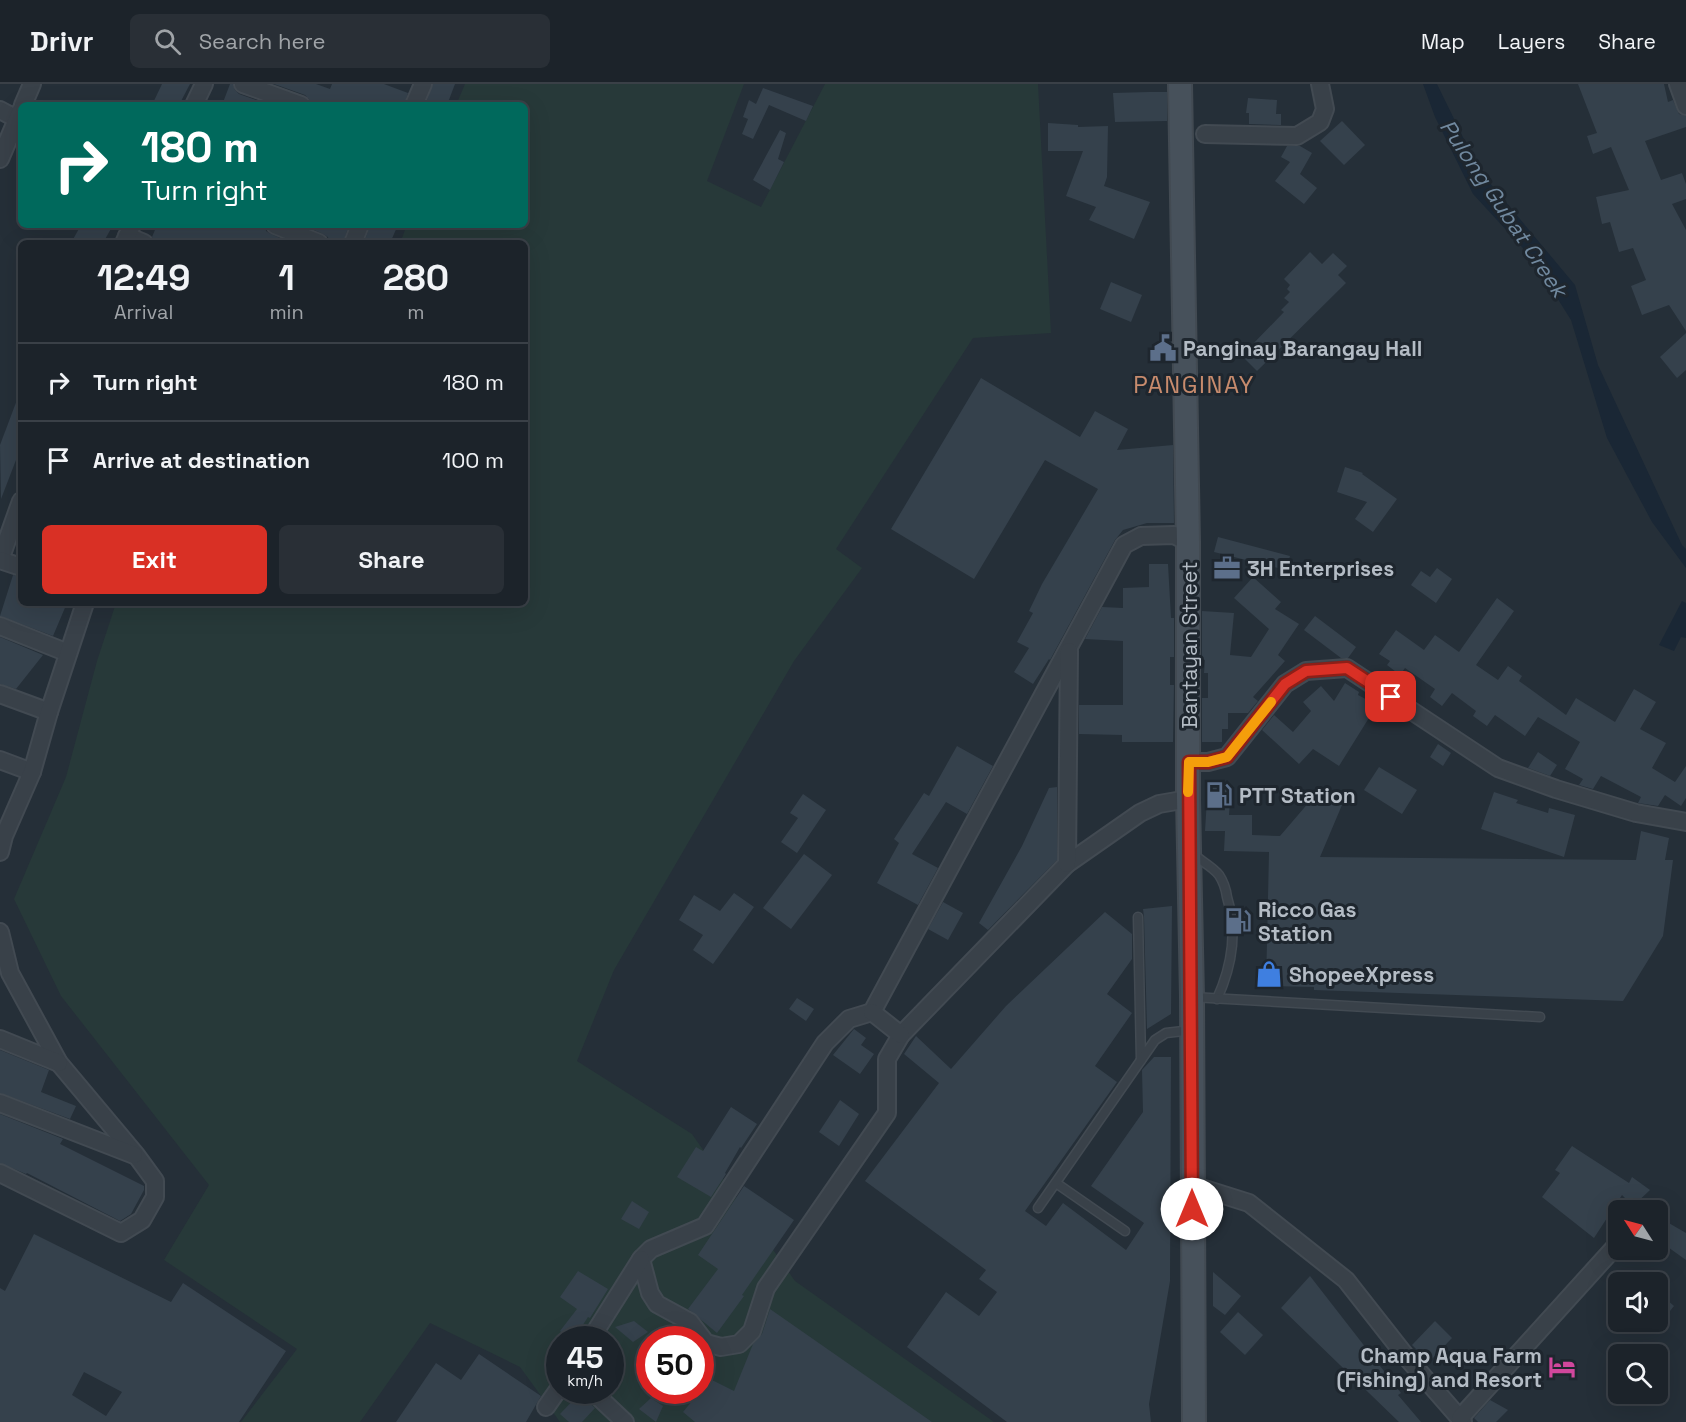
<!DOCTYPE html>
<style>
:root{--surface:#1c232a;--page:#292f36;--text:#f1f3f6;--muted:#a0a4a8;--line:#3a4047;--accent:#d93025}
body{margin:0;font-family:"Space Grotesk",sans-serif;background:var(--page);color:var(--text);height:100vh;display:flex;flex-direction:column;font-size:22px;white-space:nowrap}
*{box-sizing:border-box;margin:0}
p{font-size:20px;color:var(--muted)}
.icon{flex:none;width:33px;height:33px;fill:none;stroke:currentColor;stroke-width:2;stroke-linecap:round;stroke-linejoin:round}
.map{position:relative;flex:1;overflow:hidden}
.details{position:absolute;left:18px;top:156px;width:510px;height:366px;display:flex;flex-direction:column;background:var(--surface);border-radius:9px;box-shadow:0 6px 24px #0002,0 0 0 2px var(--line)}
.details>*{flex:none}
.guide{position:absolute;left:18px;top:18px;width:510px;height:126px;border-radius:9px;box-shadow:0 6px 24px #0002,0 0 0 2px var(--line);background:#00695c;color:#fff;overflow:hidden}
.needle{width:39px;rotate:306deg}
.controls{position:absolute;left:1608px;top:1116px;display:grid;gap:12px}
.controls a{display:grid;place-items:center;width:60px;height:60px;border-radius:9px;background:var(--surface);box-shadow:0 6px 24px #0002,0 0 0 2px var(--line);font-size:30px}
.speed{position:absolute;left:546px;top:1242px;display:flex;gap:12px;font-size:30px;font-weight:700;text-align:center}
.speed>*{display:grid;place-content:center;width:78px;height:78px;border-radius:50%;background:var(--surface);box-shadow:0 6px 24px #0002,0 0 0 2px var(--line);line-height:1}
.speed small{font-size:15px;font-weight:400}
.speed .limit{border:9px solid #d22;background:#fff;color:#111}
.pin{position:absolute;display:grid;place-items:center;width:51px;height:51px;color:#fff;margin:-26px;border-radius:12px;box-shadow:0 3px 9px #0006}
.me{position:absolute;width:66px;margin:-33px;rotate:0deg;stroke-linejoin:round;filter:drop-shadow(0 0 4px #0008)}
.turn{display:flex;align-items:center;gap:21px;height:126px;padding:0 24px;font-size:27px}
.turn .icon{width:78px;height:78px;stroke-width:2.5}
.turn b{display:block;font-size:42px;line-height:51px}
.eta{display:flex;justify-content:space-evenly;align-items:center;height:102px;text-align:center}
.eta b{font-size:36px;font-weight:800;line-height:42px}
.action{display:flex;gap:12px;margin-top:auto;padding:12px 24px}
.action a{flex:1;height:69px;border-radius:9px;background:var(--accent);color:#fff;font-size:24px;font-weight:800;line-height:69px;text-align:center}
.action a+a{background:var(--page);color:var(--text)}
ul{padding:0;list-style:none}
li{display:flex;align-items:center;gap:18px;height:78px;padding:0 24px;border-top:2px solid var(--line)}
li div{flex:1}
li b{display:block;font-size:22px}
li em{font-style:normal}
header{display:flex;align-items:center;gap:36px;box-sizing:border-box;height:84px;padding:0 30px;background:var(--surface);border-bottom:2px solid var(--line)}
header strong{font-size:28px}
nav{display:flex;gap:33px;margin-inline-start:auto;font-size:21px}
.search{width:420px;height:54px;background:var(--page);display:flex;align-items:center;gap:15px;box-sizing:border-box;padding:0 21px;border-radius:9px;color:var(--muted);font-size:22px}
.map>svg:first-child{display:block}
.green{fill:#273939;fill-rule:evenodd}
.water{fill:#1a2735}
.building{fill:#35414c;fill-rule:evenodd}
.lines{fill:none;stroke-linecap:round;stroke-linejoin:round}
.service-casing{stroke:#424a52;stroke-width:11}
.minor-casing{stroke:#424a52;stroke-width:20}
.secondary-casing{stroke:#424a52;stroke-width:26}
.service{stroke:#394149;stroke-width:8}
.minor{stroke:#394149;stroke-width:16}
.secondary{stroke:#47515b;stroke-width:22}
.route-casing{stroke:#8d1f18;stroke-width:15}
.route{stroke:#d93025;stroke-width:10}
.slow{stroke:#f59e0b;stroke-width:10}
.labels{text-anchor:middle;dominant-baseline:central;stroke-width:6;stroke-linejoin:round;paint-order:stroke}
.poi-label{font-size:21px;font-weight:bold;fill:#b4bcc5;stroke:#1e262e;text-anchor:start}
.street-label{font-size:21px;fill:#b4bcc5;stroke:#1e262e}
.water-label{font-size:22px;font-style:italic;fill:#71899f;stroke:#1e262e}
.quarter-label{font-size:24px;letter-spacing:1.5px;fill:#c78b6d;stroke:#1e262e}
</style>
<header>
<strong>Drivr</strong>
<div class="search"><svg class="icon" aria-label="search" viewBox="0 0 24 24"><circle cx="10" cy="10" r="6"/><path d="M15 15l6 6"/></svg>Search here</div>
<nav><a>Map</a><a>Layers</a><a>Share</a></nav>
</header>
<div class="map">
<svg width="1686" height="1338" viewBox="0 0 1686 1338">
<rect width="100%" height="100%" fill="#252f38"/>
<path class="green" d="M465,0H744L707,97L761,123L825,0H1038L1051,249L973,254L836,465L862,484L794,577L614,886L577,977L692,1050L795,1197L994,1338H560L520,1283L430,1239L360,1338H241L297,1265L164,1176L209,1101L61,912L14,815L66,693L97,577L116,519H525V159H400L407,141H525V21H456ZM560,1256H610V1306H560ZM650,1256H700V1306H650Z"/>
<g class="water">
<path d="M1423,0H1437L1479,86L1575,201L1598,281L1682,461L1686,465V484L1652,438L1607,354L1571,236L1532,174L1473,110L1435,33Z"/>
<path d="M1682,517L1686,519V554L1681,553L1674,567L1659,561Z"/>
</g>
<g class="building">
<path d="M162,0H190L179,21H152Z"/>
<path d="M230,0H233L235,6L239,10L270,21H222Z"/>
<path d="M274,0H316L330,5L332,0H384L408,9L404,21H311L309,15L305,11Z"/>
<path d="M433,0H455L447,21H425Z"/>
<path d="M1578,0H1664L1668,18L1673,16L1679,30L1686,32V43L1645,57L1661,96L1682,89L1686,100V115L1672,120L1686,146V247L1669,221L1642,231L1631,202L1646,196L1633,164L1619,168L1610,138L1602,140L1596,113L1629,106L1611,63L1593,70L1587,52L1597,49Z"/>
<path d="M763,4L813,22L806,37L769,21L753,55L742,50L748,35L743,33L749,16L756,20Z"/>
<path d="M1149,8H1167V37L1115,38L1113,9Z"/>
<path d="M1248,14L1277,16L1276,30H1281V41L1249,40V29H1246Z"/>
<path d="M1342,37L1365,61L1344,81L1320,57Z"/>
<path d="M1048,39L1078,41V43L1108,42L1107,93L1104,102L1150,118L1134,155L1089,136L1096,123L1066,112L1083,67H1048Z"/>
<path d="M780,46L786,49L778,75L784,78L770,106L753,96Z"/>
<path d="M1287,62H1300L1312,69L1300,90L1317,104L1304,120L1275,97L1290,78L1281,73Z"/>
<path d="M81,141H113L103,159H71Z"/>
<path d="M157,141H265L266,147L271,150L291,159H154L152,153Z"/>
<path d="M303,141H349L343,159H329L328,153L323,150Z"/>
<path d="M370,141H398L390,159H364Z"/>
<path d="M1310,168L1322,180L1333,169L1347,182L1338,191L1346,199L1257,287L1243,273L1250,266L1248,265L1284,228L1281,226L1289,218L1284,214L1290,208L1287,205L1290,201L1284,195Z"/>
<path d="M1111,198L1142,211L1131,238L1100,225Z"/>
<path d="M1686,249V286L1677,294L1660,273Z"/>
<path d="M981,294L1080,353L1095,327L1128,345L1117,366L1173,361L1174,439H1147L1123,446L1115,456L1050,576L1049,575L1033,600L1014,588L1029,564L1017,558L1033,529L1029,527L1042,500L1098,405L1045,376L974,495L891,445Z"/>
<path d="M20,308L21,363L1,415L0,361Z"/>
<path d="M1345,383L1363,389L1362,390L1397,415L1373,448L1355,435L1367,418L1337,408Z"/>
<path d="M1218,453L1290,472L1286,486L1214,468Z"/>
<path d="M1149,480H1168L1171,534H1174V573H1170V601H1174L1173,658H1122V651L1079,650V621H1123V557L1085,555L1102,523L1123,524V504L1149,503Z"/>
<path d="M1437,484L1452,495L1436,519L1411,501L1421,487L1430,493Z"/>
<path d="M13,491L21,493V519H67L53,552L0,532Z"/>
<path d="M1253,493L1281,518L1275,525L1299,540L1278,571L1285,577L1253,613L1258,617L1248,629H1228V645H1222V658H1202V614H1208V589H1204L1205,576L1202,575V527L1234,529L1230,571L1251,573L1269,545L1234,514Z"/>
<path d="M1497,514L1514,527L1476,581L1498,596L1508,582L1522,592L1519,597L1566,631L1576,614L1615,638L1634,605L1656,618L1640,645L1666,659L1652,684L1675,698L1686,682V714L1681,722L1665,711L1658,722L1638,719L1641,713L1601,692L1593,705L1579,701L1583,695L1565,685L1580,658L1538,633L1525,652L1495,631L1487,642L1473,632L1476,627L1452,609L1442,622L1430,613L1435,605L1405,584L1400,591L1387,581L1390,577L1379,570L1396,546L1424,566L1435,551L1459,568Z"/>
<path d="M1315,532L1356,563L1348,574H1341L1304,546Z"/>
<path d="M0,553L43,571L16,605L0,600Z"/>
<path d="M1345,599L1359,608L1358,611L1377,621L1339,682L1313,665L1299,680L1262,646L1274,631L1293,648L1311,627L1303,618L1321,602L1334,617Z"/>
<path d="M1438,660L1451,669L1443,682L1430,673Z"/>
<path d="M957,662L993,682L967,730L946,718L912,770L938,784L918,821L877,799L899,759L894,755L924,709L929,712Z"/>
<path d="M1538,668L1557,681L1550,692L1528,684Z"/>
<path d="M1379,683L1417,706L1402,730L1364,706Z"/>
<path d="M1208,699L1231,700L1229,731H1252V751L1280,752L1316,710L1342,721L1320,773L1636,776L1641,747L1669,754L1665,776H1673L1663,852L1623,917L1314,906V903L1266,902L1269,768L1224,767L1225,747H1205Z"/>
<path d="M1057,703V776L988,846L979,839L1022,762L1049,704Z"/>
<path d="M1494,708L1518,716L1516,719L1548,729L1549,724L1575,731L1564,773L1481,745Z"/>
<path d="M803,710L826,726L797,769L781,758L798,734L790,729Z"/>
<path d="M804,770L832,791L791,845L763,824Z"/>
<path d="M734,809L754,823L713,880L693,866L703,851L679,836L694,811L720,827Z"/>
<path d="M943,818L963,829L948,856L928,845Z"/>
<path d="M1172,822L1171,930L1147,945L1144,833L1143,825Z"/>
<path d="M1105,828L1132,850V875L1107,910L1132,929L1095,982L1117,998L1025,1127L1046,1142L1063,1119L1126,1166L1144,1139L1091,1102L1143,1028L1142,986L1154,973H1171L1170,1197L1149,1320L1151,1338H1007L907,1263L946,1208L979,1232L997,1208L979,1195L986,1186L865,1097L939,999L904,970L916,952L951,985L1006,922Z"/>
<path d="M797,914L814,925L806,937L789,925Z"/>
<path d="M854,945L866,954L861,961L874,970L860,990L833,971Z"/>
<path d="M0,966L49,986L41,1008L76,1022L70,1035L0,1009Z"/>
<path d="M840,1016L859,1030L839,1062L819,1048Z"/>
<path d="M731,1023L757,1040L741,1064L740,1063L725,1089L726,1090L711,1113L677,1093L696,1063L703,1067Z"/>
<path d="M0,1030L63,1055L60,1060L144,1102V1106L131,1130L120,1137L27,1089L26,1090L0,1079Z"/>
<path d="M1572,1062L1629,1099L1632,1093L1650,1106L1633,1122L1622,1111L1594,1154L1542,1113L1560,1089L1555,1086Z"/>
<path d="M744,1102L794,1136L742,1211L744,1212L717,1249L688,1225L718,1185L698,1171Z"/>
<path d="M632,1117L649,1128L639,1145L621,1135Z"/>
<path d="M1667,1138L1686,1149V1176L1658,1156Z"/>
<path d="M34,1150L171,1218L183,1199L286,1267L239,1338H0V1204L5,1207ZM84,1288L122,1308L106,1332L72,1311Z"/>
<path d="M578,1187L608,1205L590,1234L588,1233L573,1256H571L560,1247L577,1225L560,1213Z"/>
<path d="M1213,1188L1241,1212L1225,1231L1213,1222Z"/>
<path d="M1310,1192L1401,1309L1398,1311L1421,1338H1399L1281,1224Z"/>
<path d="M1658,1208L1674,1222L1658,1242Z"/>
<path d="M770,1225L932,1338H695L683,1328L710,1295L734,1307L753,1260L762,1250Z"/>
<path d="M1238,1228L1263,1251L1245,1271L1220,1248Z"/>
<path d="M634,1237L648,1248L633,1258L615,1243Z"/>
<path d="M1435,1237L1452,1254L1429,1278L1412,1261Z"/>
<path d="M479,1270L541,1312L526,1338H396L436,1279L461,1296Z"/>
<path d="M581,1308L584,1314L595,1324L582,1338H569L560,1330Z"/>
<path d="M651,1314L663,1322L656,1338L639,1325Z"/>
<path d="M1490,1316L1508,1326L1496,1338H1478L1474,1334Z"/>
</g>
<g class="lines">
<defs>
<g id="service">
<path d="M1193,770C1201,777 1213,783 1219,791C1223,797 1226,806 1227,813C1238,848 1232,882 1217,915"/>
<path d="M1138,833L1141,976"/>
<path d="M1192,913L1540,933"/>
<path d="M1056,1099L1125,1147"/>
<path d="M1038,1124L1155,956L1166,949L1192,946"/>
</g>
<g id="minor">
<path d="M243,0L301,21"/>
<path d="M1678,0L1686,22"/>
<path d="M23,21L32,0"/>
<path d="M194,21L204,0"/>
<path d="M414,21L423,0"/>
<path d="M0,26L17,35"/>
<path d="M1205,50L1297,52L1320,38L1325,25L1320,0"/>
<path d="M0,75L21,26"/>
<path d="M275,141L319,159"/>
<path d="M127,152L144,159"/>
<path d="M124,159L132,141"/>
<path d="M353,159L360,141"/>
<path d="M0,476L21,417"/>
<path d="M0,476L21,483"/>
<path d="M0,542L68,569"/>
<path d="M0,610L49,628"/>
<path d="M0,676L32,688"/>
<path d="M1189,678H1208L1227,673L1285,600L1306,587L1347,584L1498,684L1556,705L1636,729L1686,738"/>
<path d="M1188,715L1159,720L1140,729L1067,780L901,951L887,975V1029L766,1204L752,1247L739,1260L721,1263L706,1259L690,1238L657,1220L650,1209L641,1175L651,1165L705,1142L825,959L849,935L872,928L1124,461L1141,452L1174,451L1188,458"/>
<path d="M0,768L4,752L32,688L49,628L85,519"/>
<path d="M1067,780L1069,567"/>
<path d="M0,848L10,889L59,979L136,1071L155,1097V1113L142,1136L121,1149L0,1089"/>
<path d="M872,928L901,951"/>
<path d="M0,955L59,979"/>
<path d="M0,1019L134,1071"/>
<path d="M1192,1101L1249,1119L1346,1196L1408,1275L1463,1338"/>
<path d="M590,1256L641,1175"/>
<path d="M591,1306L625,1338"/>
<path d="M546,1323L560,1303"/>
<path d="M1460,1334L1614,1164"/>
</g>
<path id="secondary" d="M1180,0L1188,458V715L1192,913L1194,1338"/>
</defs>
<use href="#service" class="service-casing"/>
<use href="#minor" class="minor-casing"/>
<use href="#secondary" class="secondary-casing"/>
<use href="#service" class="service"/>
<use href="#minor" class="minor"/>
<use href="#secondary" class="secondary"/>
</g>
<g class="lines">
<defs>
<path id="route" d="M1192,1125L1189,678H1208L1227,673L1285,600L1306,587L1347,584L1391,613"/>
</defs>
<use href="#route" class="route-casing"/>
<use href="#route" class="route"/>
<path class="slow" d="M1188,708L1189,678H1208L1227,673L1271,618"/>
</g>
<defs>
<symbol id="civic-bare" viewBox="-9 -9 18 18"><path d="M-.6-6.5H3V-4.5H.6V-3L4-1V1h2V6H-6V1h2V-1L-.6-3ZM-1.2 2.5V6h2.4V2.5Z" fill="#5c6f8a" stroke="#1e262e" stroke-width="2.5" paint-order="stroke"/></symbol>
<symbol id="office-bare" viewBox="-9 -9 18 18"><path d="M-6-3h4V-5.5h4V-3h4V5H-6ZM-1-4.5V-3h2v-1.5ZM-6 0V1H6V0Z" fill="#5c6f8a" stroke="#1e262e" stroke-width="2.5" paint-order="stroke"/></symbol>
<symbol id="fuel-bare" viewBox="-9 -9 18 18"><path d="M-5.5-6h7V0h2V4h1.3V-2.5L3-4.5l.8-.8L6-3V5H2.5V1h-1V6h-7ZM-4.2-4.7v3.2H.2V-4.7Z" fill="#5c6f8a" stroke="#1e262e" stroke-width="2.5" paint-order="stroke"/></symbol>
<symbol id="shop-bare" viewBox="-9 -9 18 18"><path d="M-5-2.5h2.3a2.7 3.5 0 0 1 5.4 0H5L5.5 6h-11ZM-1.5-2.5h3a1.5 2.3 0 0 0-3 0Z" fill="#3f7fe0" stroke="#1e262e" stroke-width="2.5" paint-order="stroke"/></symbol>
<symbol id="hotel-bare" viewBox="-9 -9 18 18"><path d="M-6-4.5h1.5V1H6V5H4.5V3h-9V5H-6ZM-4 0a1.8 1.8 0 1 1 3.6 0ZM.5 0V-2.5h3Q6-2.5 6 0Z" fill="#d1479c" stroke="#1e262e" stroke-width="2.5" paint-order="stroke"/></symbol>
</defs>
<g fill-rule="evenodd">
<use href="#civic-bare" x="1144" y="245" width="38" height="38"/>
<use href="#office-bare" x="1208" y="465" width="38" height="38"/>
<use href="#fuel-bare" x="1200" y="692" width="38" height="38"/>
<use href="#fuel-bare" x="1219" y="818" width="38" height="38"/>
<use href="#shop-bare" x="1250" y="871" width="38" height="38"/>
<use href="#hotel-bare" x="1543" y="1264" width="38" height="38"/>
</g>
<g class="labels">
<g class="poi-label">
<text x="1183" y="264">Panginay Barangay Hall</text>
<text x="1247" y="484">3H Enterprises</text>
<text x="1239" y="711">PTT Station</text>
<text x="1258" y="825">Ricco Gas<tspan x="1258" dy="24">Station</tspan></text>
<text x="1289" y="890">ShopeeXpress</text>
<text x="1542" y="1271" text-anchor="end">Champ Aqua Farm<tspan x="1542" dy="24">(Fishing) and Resort</tspan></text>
</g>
<g class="street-label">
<text transform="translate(1189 561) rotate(-90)">Bantayan Street</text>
</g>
<g class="water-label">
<text transform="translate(1504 124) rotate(56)">Pulong Gubat Creek</text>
</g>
<g class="quarter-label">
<text x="1194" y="300">PANGINAY</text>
</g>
</g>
</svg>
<div class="controls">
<a><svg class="needle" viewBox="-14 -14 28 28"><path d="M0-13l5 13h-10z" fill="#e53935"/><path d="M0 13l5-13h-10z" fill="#a0a4a8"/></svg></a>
<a><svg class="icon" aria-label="sound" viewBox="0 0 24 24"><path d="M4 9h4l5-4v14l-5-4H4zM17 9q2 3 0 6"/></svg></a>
<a><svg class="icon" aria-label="search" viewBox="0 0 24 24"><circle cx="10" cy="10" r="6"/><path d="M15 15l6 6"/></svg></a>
</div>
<div class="speed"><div>45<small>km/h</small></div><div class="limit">50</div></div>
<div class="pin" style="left:1391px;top:613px;background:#d93025"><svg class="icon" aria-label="arrive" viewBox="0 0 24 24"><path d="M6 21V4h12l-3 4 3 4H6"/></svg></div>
<svg class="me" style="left:1192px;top:1125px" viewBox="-20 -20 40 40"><circle r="19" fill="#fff"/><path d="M0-13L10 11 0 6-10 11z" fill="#d93025"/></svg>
<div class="guide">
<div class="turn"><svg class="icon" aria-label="right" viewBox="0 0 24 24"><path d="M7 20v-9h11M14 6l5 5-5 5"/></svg><div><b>180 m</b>Turn right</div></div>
</div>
<section class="details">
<div class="eta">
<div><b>12:49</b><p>Arrival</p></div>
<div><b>1</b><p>min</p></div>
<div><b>280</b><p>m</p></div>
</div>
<ul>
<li><svg class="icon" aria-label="right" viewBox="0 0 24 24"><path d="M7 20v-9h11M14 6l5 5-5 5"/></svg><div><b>Turn right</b></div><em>180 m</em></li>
<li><svg class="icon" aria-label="arrive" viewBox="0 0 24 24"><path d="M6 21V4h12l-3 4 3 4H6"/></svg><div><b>Arrive at destination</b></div><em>100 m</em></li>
</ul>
<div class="action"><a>Exit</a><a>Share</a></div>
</section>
</div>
